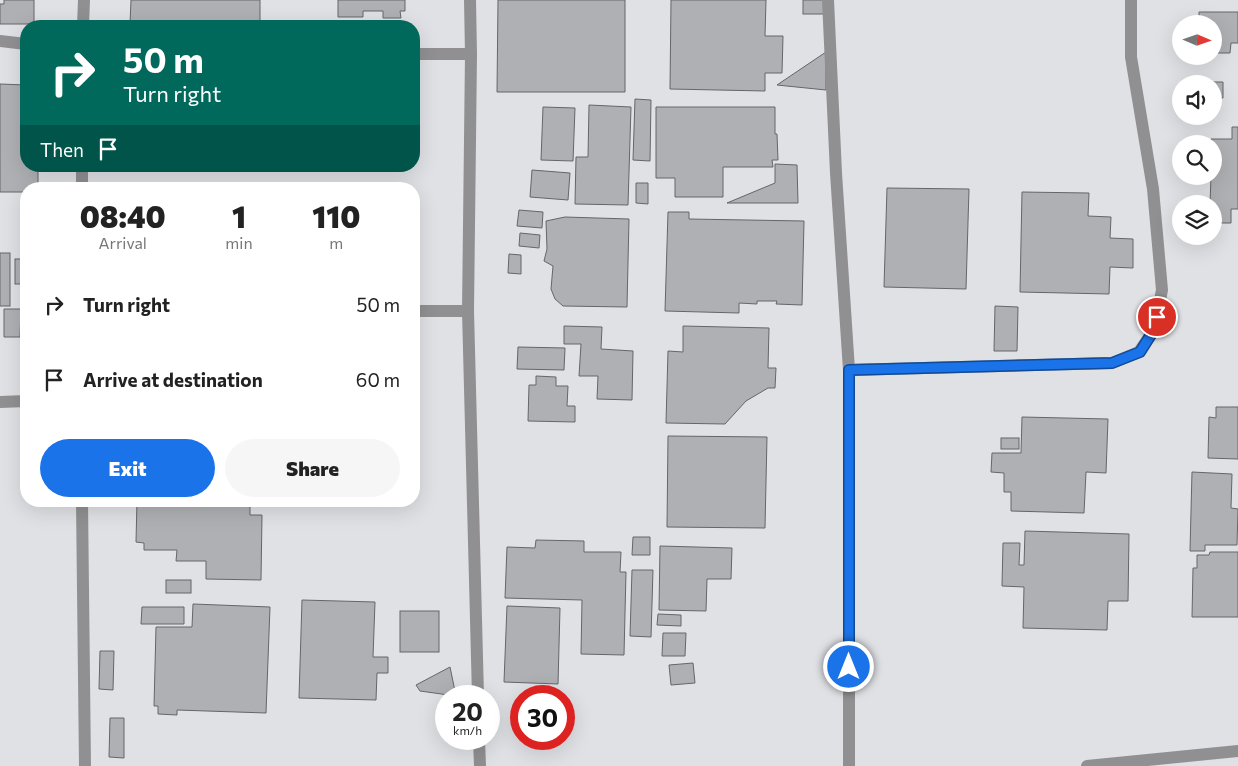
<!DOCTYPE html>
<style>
:root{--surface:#fff;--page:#f6f6f6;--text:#222;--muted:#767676;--accent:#1a73e8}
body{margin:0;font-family:Commissioner,sans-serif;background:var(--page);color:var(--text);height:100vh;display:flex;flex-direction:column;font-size:19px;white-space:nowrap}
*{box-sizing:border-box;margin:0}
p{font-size:16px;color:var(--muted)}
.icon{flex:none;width:28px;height:28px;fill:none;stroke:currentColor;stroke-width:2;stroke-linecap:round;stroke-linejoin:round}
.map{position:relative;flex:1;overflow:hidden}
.sheet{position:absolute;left:20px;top:182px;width:400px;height:325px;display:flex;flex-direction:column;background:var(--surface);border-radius:20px;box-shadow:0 5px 20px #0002}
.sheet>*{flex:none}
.banner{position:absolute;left:20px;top:20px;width:400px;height:152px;border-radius:20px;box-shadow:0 5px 20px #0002;background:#00695c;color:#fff;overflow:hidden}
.needle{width:32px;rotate:92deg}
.tools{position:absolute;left:1172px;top:15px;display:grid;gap:10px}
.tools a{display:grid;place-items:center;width:50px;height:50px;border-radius:50%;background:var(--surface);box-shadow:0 5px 20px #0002;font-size:25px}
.speed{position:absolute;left:435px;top:685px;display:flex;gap:10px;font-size:25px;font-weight:700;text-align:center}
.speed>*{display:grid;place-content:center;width:65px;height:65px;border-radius:50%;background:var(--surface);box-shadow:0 5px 20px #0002;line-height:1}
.speed small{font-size:12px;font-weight:400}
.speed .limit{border:8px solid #d22;background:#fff;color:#111}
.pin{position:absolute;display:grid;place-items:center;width:42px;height:42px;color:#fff;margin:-21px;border:2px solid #fff;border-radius:50%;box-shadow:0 1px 5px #0007}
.me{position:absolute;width:55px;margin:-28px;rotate:0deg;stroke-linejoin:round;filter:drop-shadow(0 0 4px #0008)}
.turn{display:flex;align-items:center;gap:18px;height:105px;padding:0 20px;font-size:22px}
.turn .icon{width:65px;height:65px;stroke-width:2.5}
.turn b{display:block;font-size:35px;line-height:42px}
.then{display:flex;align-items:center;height:48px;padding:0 20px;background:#0003;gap:10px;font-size:19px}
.eta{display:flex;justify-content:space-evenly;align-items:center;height:85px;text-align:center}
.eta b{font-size:30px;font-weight:800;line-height:35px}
.button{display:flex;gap:10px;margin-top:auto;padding:10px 20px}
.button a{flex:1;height:58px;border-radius:30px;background:var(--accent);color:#fff;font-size:20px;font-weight:800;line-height:58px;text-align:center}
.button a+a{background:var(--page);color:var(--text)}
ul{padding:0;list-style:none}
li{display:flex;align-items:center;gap:15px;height:75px;padding:0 20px}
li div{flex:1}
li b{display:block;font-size:19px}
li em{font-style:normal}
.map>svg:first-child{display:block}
.building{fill:#aeb0b4;stroke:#646669}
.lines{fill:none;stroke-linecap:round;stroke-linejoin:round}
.minor{stroke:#909092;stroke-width:12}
.route-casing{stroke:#114b97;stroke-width:12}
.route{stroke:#1a73e8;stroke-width:9}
</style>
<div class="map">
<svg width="1238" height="766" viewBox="0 0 1238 766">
<rect width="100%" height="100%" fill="#dfe1e5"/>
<g class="building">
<path d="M4,0H34V24H0V4H4Z"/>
<path d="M131,0H260V26L130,24Z"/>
<path d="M338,0H405V11H400L401,18H383V11H363V17H338Z"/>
<path d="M498,0H625V92H497Z"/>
<path d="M671,0H766L765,36H783L782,73H765V91L670,89Z"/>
<rect x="803" y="0" width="22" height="14"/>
<path d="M1199,12H1238V43H1231L1230,53H1214V24H1199Z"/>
<path d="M826,52V90L777,85Z"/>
<path d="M1201,82H1223V98H1214V84H1201Z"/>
<path d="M0,84L26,85V166H38V189H26V192H0Z"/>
<path d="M635,99L651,100L650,161L633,160Z"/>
<path d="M589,105L631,107L628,205L575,204L576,157H588Z"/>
<path d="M543,107L575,108L573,161L541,160Z"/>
<path d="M656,107H775V134H777L778,160H772L773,167H723V197H675V178H656Z"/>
<path d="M1232,127H1238V209H1231V223H1214V204H1210L1211,176H1214V144H1211V139H1232Z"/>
<path d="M775,164L797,165L798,203H727L775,183Z"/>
<path d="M532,170L570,173L568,200L530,197Z"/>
<path d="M636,183H648V204L636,203Z"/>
<path d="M887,188L969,189L966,289L884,287Z"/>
<path d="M1022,192L1089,193L1088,216L1111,217L1110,238L1133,239V268L1110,267L1109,294L1020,292Z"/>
<path d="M519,210L543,212L542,228L517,226Z"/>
<path d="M668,212H689V219L804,221L802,305L776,304L777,301H757V304L739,303V313L665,311Z"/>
<path d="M565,217L629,219L627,307L563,306L555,299L551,289L553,266L544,261L547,249L546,221Z"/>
<path d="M520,233L540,235L539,248L519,246Z"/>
<rect x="0" y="253" width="10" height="53"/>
<path d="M509,254L521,255V274L508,273Z"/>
<rect x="15" y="259" width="11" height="25"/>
<path d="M995,306L1018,307L1017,351H994Z"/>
<path d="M4,309H21L20,337H4Z"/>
<path d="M564,326L602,327L601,349L633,351L632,400L597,399L598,376H579L581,344H564Z"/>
<path d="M683,326L769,328L768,368H776L775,388H768L746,401L725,424L666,423L668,351L683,352Z"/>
<path d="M518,347L565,348L564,370L517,369Z"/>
<rect x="414" y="360" width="5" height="33"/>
<path d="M536,376L556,377V386H568L567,406H575V422L528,421L529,385H536Z"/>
<path d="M1216,407H1238V459L1208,458L1209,417L1216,418Z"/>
<path d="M1022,417L1108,419L1106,473L1086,472L1084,513L1011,511V492H1004V473L991,472L992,453H1021Z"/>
<path d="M668,436L767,437L765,528L667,527Z"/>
<rect x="1001" y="438" width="18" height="11"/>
<path d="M1192,472L1232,474L1231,508L1238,509L1237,545H1205V551H1190Z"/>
<path d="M137,501H250V515H262L261,580L206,579V561H176L177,550H144V543L136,542Z"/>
<path d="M1025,531L1129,534L1128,601H1108L1107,630L1023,628L1024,587L1002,586L1003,543H1020L1019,565H1024Z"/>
<path d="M633,537H650V555H632Z"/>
<path d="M536,540L584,541V552H621L620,572H626L624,655L581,654L582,600L505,598L507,547L535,548Z"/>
<path d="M660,546L732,548L731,579H707L706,611L659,610Z"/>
<path d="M1210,552H1238V617H1192L1193,568H1197V555H1209Z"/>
<path d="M632,570H653L651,637L630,636Z"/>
<rect x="166" y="580" width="25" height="13"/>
<path d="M302,600L375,602L373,657H388V673H377L376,700L299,698Z"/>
<path d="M193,604L270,607L266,713L177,710V715L158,714V706H154L156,627H192Z"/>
<path d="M507,606L560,608L558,684L504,682Z"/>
<path d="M142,607H184V624H141Z"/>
<rect x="400" y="611" width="39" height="41"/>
<path d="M658,614L681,615V626L657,625Z"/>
<path d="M663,633H686L685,656H662Z"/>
<path d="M100,651H114L113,690L99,689Z"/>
<path d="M693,663L695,683L671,685L669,665Z"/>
<path d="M450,667L456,696L420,691L416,685Z"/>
<path d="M110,718H124V758L109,757Z"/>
</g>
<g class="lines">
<g class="minor">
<path d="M470,0L471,54L468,311L478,696"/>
<path d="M828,0L836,173L849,370V766"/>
<path d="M83,26L84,0"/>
<path d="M0,41L26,44"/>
<path d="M414,54H471"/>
<path d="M82,189V166"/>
<path d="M414,311H468"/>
<path d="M849,370L1112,363L1139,352L1154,330L1162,290L1153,189L1131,57V0"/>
<path d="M0,402L26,401"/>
<path d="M82,501L85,766"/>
<path d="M479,739L480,766"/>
<path d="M1087,766L1238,751"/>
</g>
</g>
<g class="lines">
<defs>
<path id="route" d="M849,667V370L1112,363L1140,352L1154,330L1157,317"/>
</defs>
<use href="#route" class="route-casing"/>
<use href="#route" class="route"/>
</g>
</svg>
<div class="tools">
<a><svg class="needle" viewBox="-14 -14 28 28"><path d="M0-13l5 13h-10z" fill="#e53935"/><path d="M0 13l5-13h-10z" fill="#767676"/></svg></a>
<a><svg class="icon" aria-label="sound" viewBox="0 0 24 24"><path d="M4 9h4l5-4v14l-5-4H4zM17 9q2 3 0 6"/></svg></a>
<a><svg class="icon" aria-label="search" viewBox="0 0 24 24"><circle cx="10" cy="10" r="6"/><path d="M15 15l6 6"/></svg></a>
<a><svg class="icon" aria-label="layers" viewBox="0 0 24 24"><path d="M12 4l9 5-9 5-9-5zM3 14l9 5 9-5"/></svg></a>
</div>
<div class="speed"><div>20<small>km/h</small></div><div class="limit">30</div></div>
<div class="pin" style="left:1157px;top:317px;background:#d93025"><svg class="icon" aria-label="arrive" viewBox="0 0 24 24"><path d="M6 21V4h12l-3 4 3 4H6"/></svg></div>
<svg class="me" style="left:849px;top:667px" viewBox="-20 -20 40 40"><circle r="17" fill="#1a73e8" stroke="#fff" stroke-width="3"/><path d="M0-11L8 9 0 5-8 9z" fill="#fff"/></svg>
<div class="banner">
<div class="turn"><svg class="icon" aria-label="right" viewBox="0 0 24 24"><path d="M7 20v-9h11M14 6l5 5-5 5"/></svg><div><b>50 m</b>Turn right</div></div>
<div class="then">Then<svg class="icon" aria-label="arrive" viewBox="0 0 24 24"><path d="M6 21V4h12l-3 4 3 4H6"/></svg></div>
</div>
<section class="sheet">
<div class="eta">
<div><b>08:40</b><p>Arrival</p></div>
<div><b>1</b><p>min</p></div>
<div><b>110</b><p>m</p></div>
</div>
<ul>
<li><svg class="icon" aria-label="right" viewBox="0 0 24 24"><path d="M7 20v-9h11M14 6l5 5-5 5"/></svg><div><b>Turn right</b></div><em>50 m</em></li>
<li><svg class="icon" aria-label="arrive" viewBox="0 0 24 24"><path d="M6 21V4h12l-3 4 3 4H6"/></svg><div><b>Arrive at destination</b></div><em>60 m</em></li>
</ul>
<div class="button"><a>Exit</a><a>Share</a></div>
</section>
</div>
